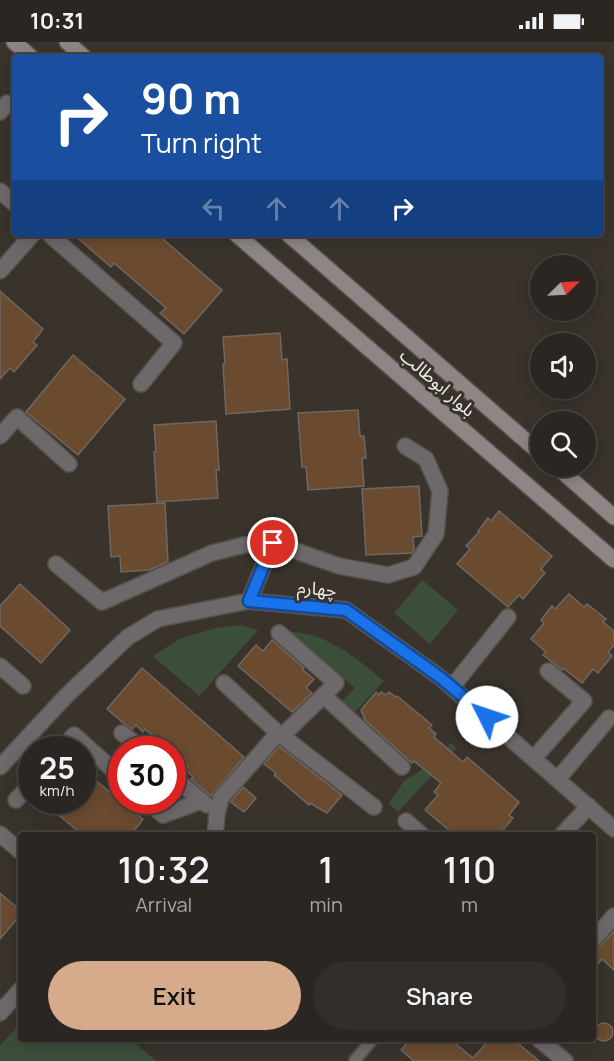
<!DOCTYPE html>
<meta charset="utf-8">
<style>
:root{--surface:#2b2621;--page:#332e2a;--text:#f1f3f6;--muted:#a6a5a5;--line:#47433f;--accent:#d6ab8b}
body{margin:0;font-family:Manrope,"Noto Sans Arabic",sans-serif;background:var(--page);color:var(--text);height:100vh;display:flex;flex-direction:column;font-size:22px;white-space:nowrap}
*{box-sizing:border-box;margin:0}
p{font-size:20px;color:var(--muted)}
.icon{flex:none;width:33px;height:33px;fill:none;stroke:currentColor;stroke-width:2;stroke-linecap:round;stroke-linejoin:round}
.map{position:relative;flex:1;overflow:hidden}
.details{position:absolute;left:18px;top:790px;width:578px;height:210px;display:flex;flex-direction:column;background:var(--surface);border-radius:6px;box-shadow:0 3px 15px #0003,0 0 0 2px var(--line)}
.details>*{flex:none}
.banner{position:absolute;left:12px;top:12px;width:591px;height:183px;border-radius:6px;box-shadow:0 3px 15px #0003,0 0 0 2px var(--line);background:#1a4fa0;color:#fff;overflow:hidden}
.needle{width:39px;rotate:66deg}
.fabs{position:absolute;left:530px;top:213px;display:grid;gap:12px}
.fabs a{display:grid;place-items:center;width:66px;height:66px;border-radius:50%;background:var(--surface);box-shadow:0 3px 15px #0003,0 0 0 2px var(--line);font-size:30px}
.speed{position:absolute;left:18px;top:694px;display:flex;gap:12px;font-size:30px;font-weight:700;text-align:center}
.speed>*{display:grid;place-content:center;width:78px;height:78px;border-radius:50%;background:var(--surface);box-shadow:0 3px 15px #0003,0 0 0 2px var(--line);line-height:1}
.speed small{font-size:15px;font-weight:400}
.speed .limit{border:9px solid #d22;background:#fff;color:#111}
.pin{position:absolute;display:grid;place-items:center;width:51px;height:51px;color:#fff;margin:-26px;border:3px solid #fff;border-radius:50%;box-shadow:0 2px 6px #0007}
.me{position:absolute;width:66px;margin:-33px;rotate:311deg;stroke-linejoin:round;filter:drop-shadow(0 0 4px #0008)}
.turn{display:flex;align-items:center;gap:21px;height:126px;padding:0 30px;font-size:27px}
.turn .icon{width:78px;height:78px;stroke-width:2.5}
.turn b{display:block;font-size:42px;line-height:51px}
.lanes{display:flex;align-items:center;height:57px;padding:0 30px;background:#0003;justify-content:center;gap:30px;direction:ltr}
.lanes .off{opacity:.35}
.eta{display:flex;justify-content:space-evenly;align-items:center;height:102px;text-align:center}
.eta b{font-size:36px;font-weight:600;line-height:42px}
.button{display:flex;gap:12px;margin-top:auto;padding:12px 30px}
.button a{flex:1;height:69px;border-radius:36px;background:var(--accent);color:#111;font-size:24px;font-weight:600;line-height:69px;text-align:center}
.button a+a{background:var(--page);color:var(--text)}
.status{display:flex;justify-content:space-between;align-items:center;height:42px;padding:0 30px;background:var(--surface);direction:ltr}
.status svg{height:16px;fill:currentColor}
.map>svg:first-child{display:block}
.green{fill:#3b4e3a}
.building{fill:#6a4b30;stroke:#6f6761;stroke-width:1.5}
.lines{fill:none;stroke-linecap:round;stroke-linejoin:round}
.service-casing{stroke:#57514a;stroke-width:14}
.minor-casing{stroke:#57514a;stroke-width:18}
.tertiary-casing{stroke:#57514a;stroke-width:18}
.secondary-casing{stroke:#57514a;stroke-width:18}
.service{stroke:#6d6869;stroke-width:10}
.minor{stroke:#6d6869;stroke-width:15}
.tertiary{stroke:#6d6869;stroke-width:15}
.secondary{stroke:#8d8586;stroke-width:15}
.route-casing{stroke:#114b97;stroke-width:15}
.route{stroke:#1a73e8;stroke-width:10}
.labels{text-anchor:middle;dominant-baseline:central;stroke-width:6;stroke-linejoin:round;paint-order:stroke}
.street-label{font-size:18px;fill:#f2eeea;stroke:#39332c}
</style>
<div class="status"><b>10:31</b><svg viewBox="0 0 49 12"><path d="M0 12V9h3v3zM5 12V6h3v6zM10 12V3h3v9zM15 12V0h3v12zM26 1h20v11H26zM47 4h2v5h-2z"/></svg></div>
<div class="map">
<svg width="614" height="1019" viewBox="0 0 614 1019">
<rect width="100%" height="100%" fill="#39332c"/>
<g class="green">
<path d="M422,538L458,568L430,602L394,571Z"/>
<path d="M240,583L258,588L199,654L153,614L179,597L216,586Z"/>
<path d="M288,590C326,590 355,615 384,639L352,673L338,663L355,646Z"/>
<path d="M451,701L457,706L398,770L389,761L404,739L426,725Z"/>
<path d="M21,980V998H131L157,1019H0V1004Z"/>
</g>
<g class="building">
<path d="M73,192H157L222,248L184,292L160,271L166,266L114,221L111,225Z"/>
<path d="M0,249L43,287L33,300L37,303L14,330L10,326L0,337Z"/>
<path d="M280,291L282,318L287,317L290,367L226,372L223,322H225L223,295Z"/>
<path d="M73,313L125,357L78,413L26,370Z"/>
<path d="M358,368L360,394H364L366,416H362L364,444L308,448L306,425H302L298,371Z"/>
<path d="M216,379L219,428H216L218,456L157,460L154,410H156L154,383Z"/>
<path d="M419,444L422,494L413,495L414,507L412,511L366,513L362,447Z"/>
<path d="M165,461L168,520L149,528L121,530L120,514L111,515L108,464Z"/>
<path d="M499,469L552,514L541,527L545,531L523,557L519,553L508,565L457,522L470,507L466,504L479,490L478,489L488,476L491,479Z"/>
<path d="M20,542L70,588L41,621L0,584V564Z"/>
<path d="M569,552L584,565L587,562L606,577L603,580L614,589V603L608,610L612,614L598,631L593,627L582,641L563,626L562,628L543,613L546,610L531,597L544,581L541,578L552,564L555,567Z"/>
<path d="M272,598L304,626L303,628L314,637L306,646L312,651L292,670L238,624L256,603L263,609Z"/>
<path d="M142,626L244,715L211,754L191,737L193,735L186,728L188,725L172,711V708H169L145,687L143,690L136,683L132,687L123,681L107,667Z"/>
<path d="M376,650L379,653L381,650L386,653L389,650L396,655L397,654L432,683L429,686L436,692L434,695L463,720L467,715L519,760L509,773L513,776L498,794H456L425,768L438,753L434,750L441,741L414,719L412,721L365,678L361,668Z"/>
<path d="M279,704L342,753L327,771L310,761L309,763L274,733L276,731L264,722Z"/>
<path d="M82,727L143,777L130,794H84L42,759H82Z"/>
<path d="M243,745L256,756L244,770L231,760Z"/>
<path d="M0,851L21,869V872L0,897Z"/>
<path d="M614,889V928L602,917L592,929V908L599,905Z"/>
<circle cx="604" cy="990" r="9"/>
<path d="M410,998H451L473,1016L489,998H514L539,1019H414L401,1008Z"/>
</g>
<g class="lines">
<defs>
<path id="service" d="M357,1019L355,1018L372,998"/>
<g id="minor">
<path d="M0,70L7,61"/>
<path d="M0,149L15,162"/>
<path d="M49,192L174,301L141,342"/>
<path d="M0,229L33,192"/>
<path d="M0,394L17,375L69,422"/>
<path d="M56,522L102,560L212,511L244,503L273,501L339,524L388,533L414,525L436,492L440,449L426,417L405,404"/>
<path d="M249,559L273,501"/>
<path d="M279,591L336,641L282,694"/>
<path d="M0,624L23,644"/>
<path d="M452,645L508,575"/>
<path d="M324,654L402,725"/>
<path d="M122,691L143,708"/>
<path d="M278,691L374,765"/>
<path d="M61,708L74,693L122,736"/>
<path d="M534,716L584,659L548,629"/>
<path d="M0,725L66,654L128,595L158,577L249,559L346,568L441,636L614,787"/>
<path d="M172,734L207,763"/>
<path d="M558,737L609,676"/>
<path d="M16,758L32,741"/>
<path d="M147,759L163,773L201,759"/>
<path d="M406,779L423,794"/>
<path d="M215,794L217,772L221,756L278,691L224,641"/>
<path d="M561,794L589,764"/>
<path d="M592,899L614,874"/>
</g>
<g id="tertiary">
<path d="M0,792L21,810"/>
<path d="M0,971L21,947"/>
<path d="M540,998L565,1019"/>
</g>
<g id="secondary">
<path d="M14,0L31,15"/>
<path d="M67,0L84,15"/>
<path d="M236,192L614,518"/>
<path d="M288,192L540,411"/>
<path d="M556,424L614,475"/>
</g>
</defs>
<use href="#service" class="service-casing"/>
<use href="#minor" class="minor-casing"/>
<use href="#tertiary" class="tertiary-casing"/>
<use href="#secondary" class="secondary-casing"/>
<use href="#service" class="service"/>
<use href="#minor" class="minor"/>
<use href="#tertiary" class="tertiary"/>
<use href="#secondary" class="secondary"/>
</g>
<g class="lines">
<defs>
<path id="route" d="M273,501L249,559L346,568L441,636L487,675"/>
</defs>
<use href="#route" class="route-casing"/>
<use href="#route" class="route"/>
</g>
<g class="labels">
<g class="street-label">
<text transform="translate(438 340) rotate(41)">بلوار ابوطالب</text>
<text transform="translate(317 546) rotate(5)">چهارم</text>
</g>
</g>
</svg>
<div class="fabs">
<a><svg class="needle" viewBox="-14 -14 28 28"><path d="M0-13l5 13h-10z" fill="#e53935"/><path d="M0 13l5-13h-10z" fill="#a6a5a5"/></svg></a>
<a><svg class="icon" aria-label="sound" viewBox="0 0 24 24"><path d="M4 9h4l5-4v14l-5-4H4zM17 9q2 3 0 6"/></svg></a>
<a><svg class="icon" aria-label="search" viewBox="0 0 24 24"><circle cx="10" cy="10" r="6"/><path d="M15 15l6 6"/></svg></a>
</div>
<div class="speed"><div>25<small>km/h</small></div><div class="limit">30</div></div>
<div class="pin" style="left:273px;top:501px;background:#d93025"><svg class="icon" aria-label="arrive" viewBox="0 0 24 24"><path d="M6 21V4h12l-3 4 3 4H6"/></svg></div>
<svg class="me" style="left:487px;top:675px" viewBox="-20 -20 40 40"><circle r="19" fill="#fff"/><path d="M0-13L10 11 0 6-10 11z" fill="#1a73e8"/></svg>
<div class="banner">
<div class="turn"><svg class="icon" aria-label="right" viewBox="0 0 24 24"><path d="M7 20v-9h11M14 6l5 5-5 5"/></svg><div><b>90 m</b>Turn right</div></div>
<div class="lanes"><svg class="icon off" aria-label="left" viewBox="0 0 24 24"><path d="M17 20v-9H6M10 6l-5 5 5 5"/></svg><svg class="icon off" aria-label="ahead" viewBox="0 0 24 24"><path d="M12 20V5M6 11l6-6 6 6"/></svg><svg class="icon off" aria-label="ahead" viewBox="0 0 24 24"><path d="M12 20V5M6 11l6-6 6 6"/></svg><svg class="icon" aria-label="right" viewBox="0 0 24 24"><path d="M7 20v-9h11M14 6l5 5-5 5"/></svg></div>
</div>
<section class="details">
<div class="eta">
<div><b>10:32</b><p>Arrival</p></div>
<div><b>1</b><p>min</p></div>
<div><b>110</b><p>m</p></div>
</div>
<div class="button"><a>Exit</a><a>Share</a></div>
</section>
</div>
